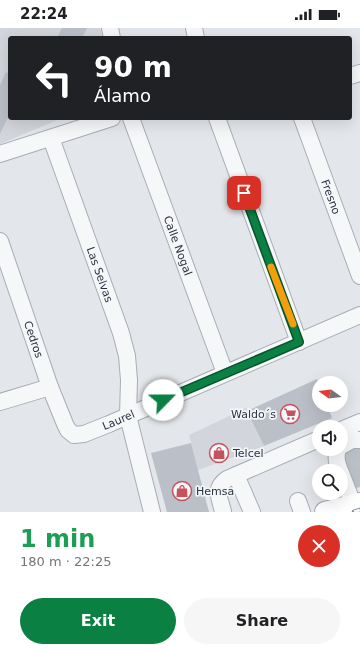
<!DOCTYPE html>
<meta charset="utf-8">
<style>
:root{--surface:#fff;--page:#f6f6f6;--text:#202124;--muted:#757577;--accent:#0b8043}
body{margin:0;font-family:"DejaVu Sans",sans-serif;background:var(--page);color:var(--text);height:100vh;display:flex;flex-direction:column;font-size:15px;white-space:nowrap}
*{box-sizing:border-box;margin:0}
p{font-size:13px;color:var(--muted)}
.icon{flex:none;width:22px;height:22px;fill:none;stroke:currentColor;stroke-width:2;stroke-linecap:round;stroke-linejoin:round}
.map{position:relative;height:484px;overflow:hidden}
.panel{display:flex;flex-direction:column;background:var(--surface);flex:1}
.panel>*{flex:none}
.banner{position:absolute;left:8px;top:8px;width:344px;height:84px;border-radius:4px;box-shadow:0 4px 16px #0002;background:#202124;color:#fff;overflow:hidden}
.needle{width:26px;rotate:285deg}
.buttons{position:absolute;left:312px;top:348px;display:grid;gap:8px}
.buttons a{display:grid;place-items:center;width:36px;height:36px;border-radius:50%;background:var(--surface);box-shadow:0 4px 16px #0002;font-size:20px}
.pin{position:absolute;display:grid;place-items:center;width:34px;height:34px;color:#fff;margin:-17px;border-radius:8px;box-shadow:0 2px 6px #0006}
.me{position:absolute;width:44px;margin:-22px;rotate:67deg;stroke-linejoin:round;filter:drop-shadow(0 0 3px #0008)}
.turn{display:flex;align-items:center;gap:14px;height:84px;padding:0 20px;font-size:18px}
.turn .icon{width:52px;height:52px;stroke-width:2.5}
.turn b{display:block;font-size:28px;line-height:34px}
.round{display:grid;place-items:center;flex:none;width:42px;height:42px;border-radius:21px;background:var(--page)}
.summary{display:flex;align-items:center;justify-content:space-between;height:68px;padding:0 20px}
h1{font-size:24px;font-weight:700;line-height:30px;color:#1e9e55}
.button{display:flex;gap:8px;margin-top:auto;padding:8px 20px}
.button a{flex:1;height:46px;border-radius:24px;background:var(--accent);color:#fff;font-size:16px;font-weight:700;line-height:46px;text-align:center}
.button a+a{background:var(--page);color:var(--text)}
.status{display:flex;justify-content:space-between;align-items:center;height:28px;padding:0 20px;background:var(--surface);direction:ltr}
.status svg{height:11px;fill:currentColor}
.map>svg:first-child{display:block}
.built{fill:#d2d5dc}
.building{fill:#bbbfc7}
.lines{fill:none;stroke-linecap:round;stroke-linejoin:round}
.minor-casing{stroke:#a8adb4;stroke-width:18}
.major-casing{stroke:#a4aab5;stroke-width:22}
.minor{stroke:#f6f7f9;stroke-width:16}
.major{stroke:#fff;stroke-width:20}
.rail-casing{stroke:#7e8593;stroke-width:4.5}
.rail{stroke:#f3f5f8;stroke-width:3;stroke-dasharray:9;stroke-linecap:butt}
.route-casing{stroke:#07532c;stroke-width:10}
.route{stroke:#0b8043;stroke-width:7}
.slow{stroke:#f59e0b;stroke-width:7}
.labels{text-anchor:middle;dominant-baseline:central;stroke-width:3.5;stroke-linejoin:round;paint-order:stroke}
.street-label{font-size:11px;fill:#2c3342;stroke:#f3f5f8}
.poi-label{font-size:11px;fill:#2c3342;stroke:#f3f5f8;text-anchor:start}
</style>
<div class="status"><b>22:24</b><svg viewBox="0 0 49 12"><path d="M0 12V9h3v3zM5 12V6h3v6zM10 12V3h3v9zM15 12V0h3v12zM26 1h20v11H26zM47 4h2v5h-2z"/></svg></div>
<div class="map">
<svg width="360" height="484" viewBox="0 0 360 484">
<rect width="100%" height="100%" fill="#e3e6ea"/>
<g class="built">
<path d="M0,0H100L103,10H10V90H65L55,93L0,116Z"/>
<path d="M246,380L264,418L198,442L189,407Z"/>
</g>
<g class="building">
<path d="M62,0H87L82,10H57Z"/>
<path d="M6,44L10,46V85L0,106V57Z"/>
<path d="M317,351L319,357V377H327L332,390L264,418L247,383Z"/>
<path d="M360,413V459L356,460L341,422Z"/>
<path d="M191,415L209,484H167L151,425Z"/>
</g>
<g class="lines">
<defs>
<g id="minor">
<path d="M110,0L112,10"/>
<path d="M194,0L196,10"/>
<path d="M350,48L360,45"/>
<path id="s1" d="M131,90L225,345"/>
<path d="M217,90L299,314"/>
<path id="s2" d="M302,90L360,248"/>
<path id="s3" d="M51,110L121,305L127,328L129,352L128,388L152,484"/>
<path d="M0,126L112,90"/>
<path id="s4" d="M0,213L50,359L65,396L68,402L74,407L84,406L109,396L360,287"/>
<path d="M0,374L50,359"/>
<path d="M341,402L360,394"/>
<path d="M341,418L352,412H360"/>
<path d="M338,421C335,429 337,435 340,443"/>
<path d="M341,445L353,476"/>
<path d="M236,447L252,484"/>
<path d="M298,473L302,484"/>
<path d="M223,483C219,469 214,460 227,451L319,411"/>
</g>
<path id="major" d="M325,484L360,475"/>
</defs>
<use href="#minor" class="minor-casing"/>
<use href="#major" class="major-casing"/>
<use href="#minor" class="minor"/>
<use href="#major" class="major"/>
<defs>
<path id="rail" d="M354,484L360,482"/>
</defs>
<use href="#rail" class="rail-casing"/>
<use href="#rail" class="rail"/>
</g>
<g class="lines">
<defs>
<path id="route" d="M163,372L299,314L244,165"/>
</defs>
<use href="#route" class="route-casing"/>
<use href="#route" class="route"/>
<path class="slow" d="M271,239L293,296"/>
</g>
<defs>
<symbol id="supermarket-ring" viewBox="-11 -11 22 22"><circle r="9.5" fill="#f3f5f8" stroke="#c5535d" stroke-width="1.5"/><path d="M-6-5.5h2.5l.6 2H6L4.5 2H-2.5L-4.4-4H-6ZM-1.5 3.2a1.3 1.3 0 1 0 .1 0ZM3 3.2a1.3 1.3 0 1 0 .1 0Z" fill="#c5535d"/></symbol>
<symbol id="shop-ring" viewBox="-11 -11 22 22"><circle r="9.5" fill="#f3f5f8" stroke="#c5535d" stroke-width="1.5"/><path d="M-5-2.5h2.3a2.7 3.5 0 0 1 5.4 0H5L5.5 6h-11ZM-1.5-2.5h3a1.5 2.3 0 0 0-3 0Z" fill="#c5535d"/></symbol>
</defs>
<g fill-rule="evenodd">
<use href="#supermarket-ring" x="279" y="375" width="22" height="22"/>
<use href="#shop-ring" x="208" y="414" width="22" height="22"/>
<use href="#shop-ring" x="171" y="452" width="22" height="22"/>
</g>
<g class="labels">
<g class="street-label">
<text stroke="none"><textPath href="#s2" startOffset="84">Fresno</textPath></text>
<text stroke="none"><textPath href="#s1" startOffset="136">Calle Nogal</textPath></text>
<text stroke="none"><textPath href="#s3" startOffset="145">Las Selvas</textPath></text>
<text stroke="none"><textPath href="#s4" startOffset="104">Cedros</textPath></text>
<text stroke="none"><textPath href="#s4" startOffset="256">Laurel</textPath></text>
</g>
<g class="poi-label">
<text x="276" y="386" text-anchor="end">Waldo´s</text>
<text x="233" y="425">Telcel</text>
<text x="196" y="463">Hemsa</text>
</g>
</g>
</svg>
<div class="buttons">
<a><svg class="needle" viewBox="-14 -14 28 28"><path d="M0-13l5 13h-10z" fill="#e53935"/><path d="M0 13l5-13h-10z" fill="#757577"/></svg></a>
<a><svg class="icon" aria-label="sound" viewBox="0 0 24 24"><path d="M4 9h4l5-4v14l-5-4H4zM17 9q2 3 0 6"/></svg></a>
<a><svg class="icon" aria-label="search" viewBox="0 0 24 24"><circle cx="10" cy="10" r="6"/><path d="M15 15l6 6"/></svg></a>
</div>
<div class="pin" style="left:244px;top:165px;background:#d93025"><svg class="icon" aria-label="arrive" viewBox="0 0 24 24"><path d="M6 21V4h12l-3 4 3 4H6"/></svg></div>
<svg class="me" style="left:163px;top:372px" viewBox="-20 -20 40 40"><circle r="19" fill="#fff"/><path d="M0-13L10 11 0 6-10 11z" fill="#0b8043"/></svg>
<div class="banner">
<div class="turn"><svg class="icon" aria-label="left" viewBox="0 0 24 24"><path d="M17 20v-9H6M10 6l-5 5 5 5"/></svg><div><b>90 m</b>Álamo</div></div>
</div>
</div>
<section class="panel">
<div class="summary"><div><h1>1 min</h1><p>180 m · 22:25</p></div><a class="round" style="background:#d93025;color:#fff"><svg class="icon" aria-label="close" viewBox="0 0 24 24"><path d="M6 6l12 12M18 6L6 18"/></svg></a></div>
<div class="button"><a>Exit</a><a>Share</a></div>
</section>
